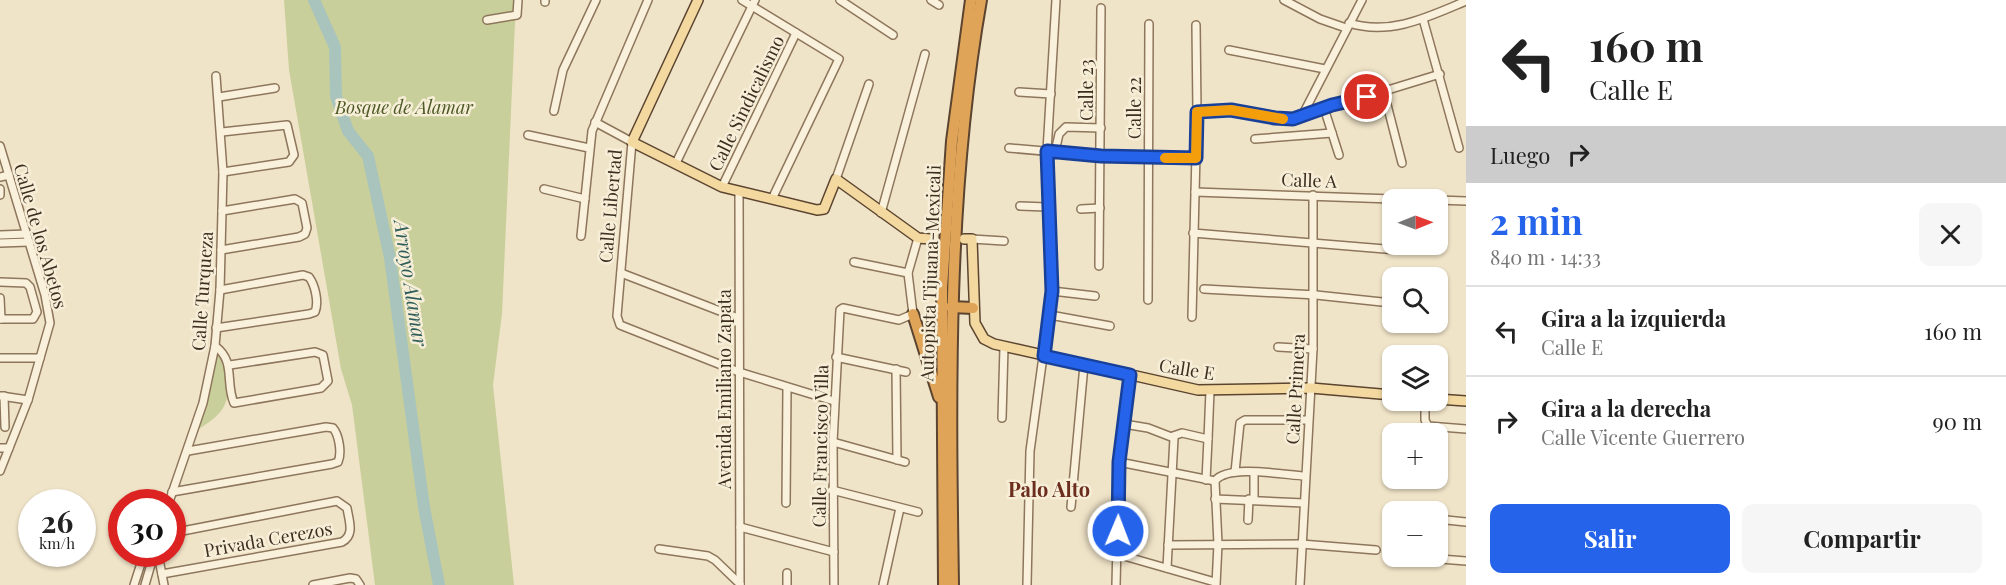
<!DOCTYPE html>
<html lang="es">
<meta charset="utf-8">
<style>
:root{--surface:#fff;--page:#f6f6f6;--text:#222;--muted:#767676;--line:#e0e0e0;--accent:#2563eb}
body{margin:0;font-family:"Playfair Display",serif;background:var(--page);color:var(--text);height:100vh;display:flex;flex-direction:column;font-size:22px;white-space:nowrap}
*{box-sizing:border-box;margin:0}
p{font-size:20px;color:var(--muted)}
.icon{flex:none;width:33px;height:33px;fill:none;stroke:currentColor;stroke-width:2;stroke-linecap:round;stroke-linejoin:round}
.map{position:relative;flex:1;overflow:hidden}
.drawer{display:flex;flex-direction:column;background:var(--surface);width:540px}
.drawer>*{flex:none}
.banner{background:#fff;color:var(--text);overflow:hidden}
.needle{width:39px;rotate:89deg}
.tools{position:absolute;left:1382px;top:189px;display:grid;gap:12px}
.tools a{display:grid;place-items:center;width:66px;height:66px;border-radius:12px;background:var(--surface);box-shadow:0 2px 4px #0004;font-size:30px}
.speed{position:absolute;left:18px;top:489px;display:flex;gap:12px;font-size:30px;font-weight:700;text-align:center}
.speed>*{display:grid;place-content:center;width:78px;height:78px;border-radius:50%;background:var(--surface);box-shadow:0 2px 4px #0004;line-height:1}
.speed small{font-size:15px;font-weight:400}
.speed .limit{border:9px solid #d22;background:#fff;color:#111}
.pin{position:absolute;display:grid;place-items:center;width:51px;height:51px;color:#fff;margin:-26px;border:3px solid #fff;border-radius:50%;box-shadow:0 2px 6px #0007}
.me{position:absolute;width:66px;margin:-33px;rotate:1deg;stroke-linejoin:round;filter:drop-shadow(0 0 4px #0008)}
.turn{display:flex;align-items:center;gap:21px;height:126px;padding:0 24px;font-size:27px}
.turn .icon{width:78px;height:78px;stroke-width:2.5}
.turn b{display:block;font-size:42px;line-height:51px}
.then{display:flex;align-items:center;height:57px;padding:0 24px;background:#0003;gap:12px;font-size:22px}
.round{display:grid;place-items:center;flex:none;width:63px;height:63px;border-radius:12px;background:var(--page)}
.headline{display:flex;align-items:center;justify-content:space-between;height:102px;padding:0 24px}
h1{font-size:36px;font-weight:700;line-height:45px;color:var(--accent)}
.cta{display:flex;gap:12px;margin-top:auto;padding:12px 24px}
.cta a{flex:1;height:69px;border-radius:12px;background:var(--accent);color:#fff;font-size:24px;font-weight:700;line-height:69px;text-align:center}
.cta a+a{background:var(--page);color:var(--text)}
ul{padding:0;list-style:none}
li{display:flex;align-items:center;gap:18px;height:90px;padding:0 24px;border-top:2px solid var(--line)}
li div{flex:1}
li b{display:block;font-size:22px}
li em{font-style:normal}
main{display:flex;flex:1;min-height:0}
.map>svg:first-child{display:block}
.green{fill:#c9cf9b}
.lines{fill:none;stroke-linecap:round;stroke-linejoin:round}
.river{stroke:#a9c4bc;stroke-width:12}
.minor-casing{stroke:#8d765c;stroke-width:10}
.major-casing{stroke:#5b4430;stroke-width:12}
.highway-casing{stroke:#5b4430;stroke-width:14}
.minor{stroke:#faf1dc;stroke-width:7}
.major{stroke:#f3d9a0;stroke-width:9}
.highway{stroke:#e0a458;stroke-width:10}
.route-casing{stroke:#184099;stroke-width:15}
.route{stroke:#2563eb;stroke-width:10}
.slow{stroke:#f59e0b;stroke-width:10}
.labels{text-anchor:middle;dominant-baseline:central;stroke-width:5;stroke-linejoin:round;paint-order:stroke}
.street-label{font-size:18px;fill:#3d2e20;stroke:#f7eed8}
.park-label{font-size:18px;font-style:italic;fill:#4d5a26;stroke:#f7eed8}
.water-label{font-size:20px;font-style:italic;fill:#2f5d5a;stroke:#f7eed8}
.neighbourhood-label{font-size:20px;font-weight:bold;fill:#6b2e1e;stroke:#f7eed8}
</style>
<main>
<div class="map">
<svg width="1466" height="585" viewBox="0 0 1466 585">
<rect width="100%" height="100%" fill="#f0e4c8"/>
<g class="green">
<path d="M284,0H516L502,314L493,385L514,585H375L352,405L341,369L289,70Z"/>
<path d="M216,352C228,366 234,394 221,411C216,418 206,424 199,429Z"/>
</g>
<g class="lines">
<path class="river" d="M314,0L335,47L336,96L348,131L368,156L390,258L424,507L439,585"/>
<defs>
<g id="minor">
<path d="M742,0L839,59L772,199"/>
<path d="M840,0L893,35"/>
<path d="M931,0L939,5"/>
<path d="M1284,0L1320,19L1346,28"/>
<path d="M545,2V0"/>
<path d="M1423,19L1459,148"/>
<path d="M487,20L517,15L518,0"/>
<path d="M1349,23C1390,36 1428,17 1466,1"/>
<path d="M1229,50L1325,69"/>
<path d="M1019,92L1051,94"/>
<path d="M1384,93L1402,163"/>
<path d="M219,97L275,88"/>
<path d="M1324,108L1339,155"/>
<path d="M554,111L563,70L596,0"/>
<path d="M1197,112L1231,110L1275,118L1293,119L1440,74"/>
<path d="M1302,116L1362,0"/>
<path d="M595,122L632,142L617,316L620,325L739,372L834,401"/>
<path d="M222,132L287,125L294,155L289,162L223,172"/>
<path d="M528,135L589,148"/>
<path d="M1255,139L1332,133"/>
<path d="M0,146L45,295L50,323L28,400L0,471"/>
<path d="M1009,148L1101,156L1196,158"/>
<path d="M1055,152L1059,134L1066,127L1101,128"/>
<path d="M676,163L755,0"/>
<path d="M0,177L9,175"/>
<path d="M836,179L869,84"/>
<path d="M722,187L796,33"/>
<path d="M0,189V195"/>
<path d="M544,189L585,199"/>
<path d="M1195,192L1421,200"/>
<path d="M739,193L740,585"/>
<path d="M1437,200L1466,201"/>
<path d="M1020,206L1047,207"/>
<path d="M1081,209L1100,208"/>
<path d="M881,213L925,54"/>
<path d="M1193,233L1397,250"/>
<path d="M0,235L27,234"/>
<path d="M581,236L592,131L648,0"/>
<path d="M972,239L1004,241"/>
<path d="M0,243L29,242"/>
<path d="M221,250L299,237L305,234L307,228L302,203L295,199L222,211"/>
<path d="M854,262L908,273"/>
<path d="M1099,266L1101,8"/>
<path d="M621,273L738,318"/>
<path d="M0,282L26,283L30,287L37,312L33,319H0"/>
<path d="M1204,289L1316,295L1382,302"/>
<path d="M1052,291L1095,296"/>
<path d="M0,298L1,319"/>
<path d="M1148,300L1149,24"/>
<path d="M1050,315L1110,326"/>
<path d="M1192,317L1197,112L1196,25"/>
<path d="M216,328L309,314L315,312C319,302 315,285 309,277L303,275L220,290"/>
<path d="M215,346C236,361 225,383 234,403L321,388L328,381L323,355L315,352L230,365"/>
<path d="M1278,347L1313,349"/>
<path d="M836,357L906,372"/>
<path d="M0,358H40"/>
<path d="M896,369L897,460"/>
<path d="M1,396L28,400"/>
<path d="M4,396L5,427"/>
<path d="M1425,400V420L1428,426L1466,429"/>
<path d="M1002,418L1004,347"/>
<path d="M1124,424L1148,428L1174,438L1167,568"/>
<path d="M1173,436L1182,433L1208,439L1210,391"/>
<path d="M833,442L905,462"/>
<path d="M0,448H9"/>
<path d="M1119,462L1215,481"/>
<path d="M1235,472L1240,423L1245,420H1308"/>
<path d="M1206,480L1208,439"/>
<path d="M832,490L918,512"/>
<path d="M172,492L332,464L338,462C342,453 339,435 333,428L326,427L188,451"/>
<path d="M1215,499L1304,503"/>
<path d="M1254,499V473"/>
<path d="M169,502L203,403L215,346L220,290L223,172L216,76"/>
<path d="M786,503L787,389"/>
<path d="M1071,507L1084,365"/>
<path d="M1437,519L1466,522"/>
<path d="M1248,520L1249,499"/>
<path d="M740,527L834,552"/>
<path d="M1168,545L1301,544L1376,550"/>
<path d="M659,549L708,556L715,560L740,584"/>
<path d="M158,554L164,585"/>
<path d="M1117,554L1215,582"/>
<path d="M1402,556L1466,561"/>
<path d="M787,573V585"/>
<path d="M162,574L342,542C355,535 349,521 347,508L337,501L172,533"/>
<path d="M134,585L144,554"/>
<path d="M145,585L154,554"/>
<path d="M313,585L350,578L356,579L360,585"/>
<path d="M834,585L833,442L840,310L843,308L899,320L913,314L908,273L918,238"/>
<path d="M883,585L900,508"/>
<path d="M1027,585L1030,451L1052,291L1047,151L1056,0"/>
<path d="M1116,585L1119,462L1130,375"/>
<path d="M1216,585L1218,544L1215,481C1228,464 1284,475 1305,476"/>
<path d="M1300,585L1313,349V195"/>
</g>
<g id="major">
<path d="M698,0L632,142L722,187L817,210L824,209L836,179L918,238L930,239"/>
<path d="M964,239H972L975,323L984,339L994,344L1198,390L1311,388L1392,395"/>
<path d="M1437,399L1466,401"/>
</g>
<g id="highway">
<path d="M951,307L973,308"/>
<path d="M913,314L939,397"/>
<path d="M944,585L942,288L952,141L971,0"/>
<path d="M953,585C950,390 947,193 981,0"/>
</g>
</defs>
<use href="#minor" class="minor-casing"/>
<use href="#major" class="major-casing"/>
<use href="#highway" class="highway-casing"/>
<use href="#minor" class="minor"/>
<use href="#major" class="major"/>
<use href="#highway" class="highway"/>
</g>
<g class="lines">
<defs>
<path id="route" d="M1118,531L1119,462L1130,375L1044,356L1052,291L1047,151L1101,156L1196,158L1197,112L1231,110L1275,118L1293,119L1332,105L1367,97"/>
</defs>
<use href="#route" class="route-casing"/>
<use href="#route" class="route"/>
<path class="slow" d="M1165,158H1196L1197,112L1231,110L1283,119"/>
</g>
<g class="labels">
<g class="street-label">
<text transform="translate(1086 90) rotate(-90)">Calle 23</text>
<text transform="translate(746 103) rotate(-64)">Calle Sindicalismo</text>
<text transform="translate(1134 108) rotate(-90)">Calle 22</text>
<text transform="translate(1309 180) rotate(2)">Calle A</text>
<text transform="translate(610 206) rotate(-85)">Calle Libertad</text>
<text transform="translate(41 236) rotate(74)">Calle de los Abetos</text>
<text transform="translate(930 273) rotate(-88)">Autopista Tijuana-Mexicali</text>
<text transform="translate(202 291) rotate(-86)">Calle Turqueza</text>
<text transform="translate(1187 369) rotate(9)">Calle E</text>
<text transform="translate(724 389) rotate(-90)">Avenida Emiliano Zapata</text>
<text transform="translate(1295 389) rotate(-87)">Calle Primera</text>
<text transform="translate(820 446) rotate(-89)">Calle Francisco Villa</text>
<text transform="translate(268 539) rotate(-10)">Privada Cerezos</text>
</g>
<g class="park-label">
<text x="404" y="107">Bosque de Alamar</text>
</g>
<g class="water-label">
<text transform="translate(412 283) rotate(81)">Arroyo Alamar</text>
</g>
<g class="neighbourhood-label">
<text x="1049" y="488">Palo Alto</text>
</g>
</g>
</svg>
<div class="tools">
<a><svg class="needle" viewBox="-14 -14 28 28"><path d="M0-13l5 13h-10z" fill="#e53935"/><path d="M0 13l5-13h-10z" fill="#767676"/></svg></a>
<a><svg class="icon" aria-label="search" viewBox="0 0 24 24"><circle cx="10" cy="10" r="6"/><path d="M15 15l6 6"/></svg></a>
<a><svg class="icon" aria-label="layers" viewBox="0 0 24 24"><path d="M12 4l9 5-9 5-9-5zM3 14l9 5 9-5"/></svg></a>
<a>+</a>
<a>−</a>
</div>
<div class="speed"><div>26<small>km/h</small></div><div class="limit">30</div></div>
<div class="pin" style="left:1367px;top:97px;background:#d93025"><svg class="icon" aria-label="arrive" viewBox="0 0 24 24"><path d="M6 21V4h12l-3 4 3 4H6"/></svg></div>
<svg class="me" style="left:1118px;top:531px" viewBox="-20 -20 40 40"><circle r="17" fill="#2563eb" stroke="#fff" stroke-width="3"/><path d="M0-11L8 9 0 5-8 9z" fill="#fff"/></svg>
</div>
<section class="drawer">
<div class="banner">
<div class="turn"><svg class="icon" aria-label="left" viewBox="0 0 24 24"><path d="M17 20v-9H6M10 6l-5 5 5 5"/></svg><div><b>160 m</b>Calle E</div></div>
<div class="then">Luego<svg class="icon" aria-label="right" viewBox="0 0 24 24"><path d="M7 20v-9h11M14 6l5 5-5 5"/></svg></div>
</div>
<div class="headline"><div><h1>2 min</h1><p>840 m · 14:33</p></div><a class="round"><svg class="icon" aria-label="close" viewBox="0 0 24 24"><path d="M6 6l12 12M18 6L6 18"/></svg></a></div>
<ul>
<li><svg class="icon" aria-label="left" viewBox="0 0 24 24"><path d="M17 20v-9H6M10 6l-5 5 5 5"/></svg><div><b>Gira a la izquierda</b><p>Calle E</p></div><em>160 m</em></li>
<li><svg class="icon" aria-label="right" viewBox="0 0 24 24"><path d="M7 20v-9h11M14 6l5 5-5 5"/></svg><div><b>Gira a la derecha</b><p>Calle Vicente Guerrero</p></div><em>90 m</em></li>
</ul>
<div class="cta"><a>Salir</a><a>Compartir</a></div>
</section>
</main>
